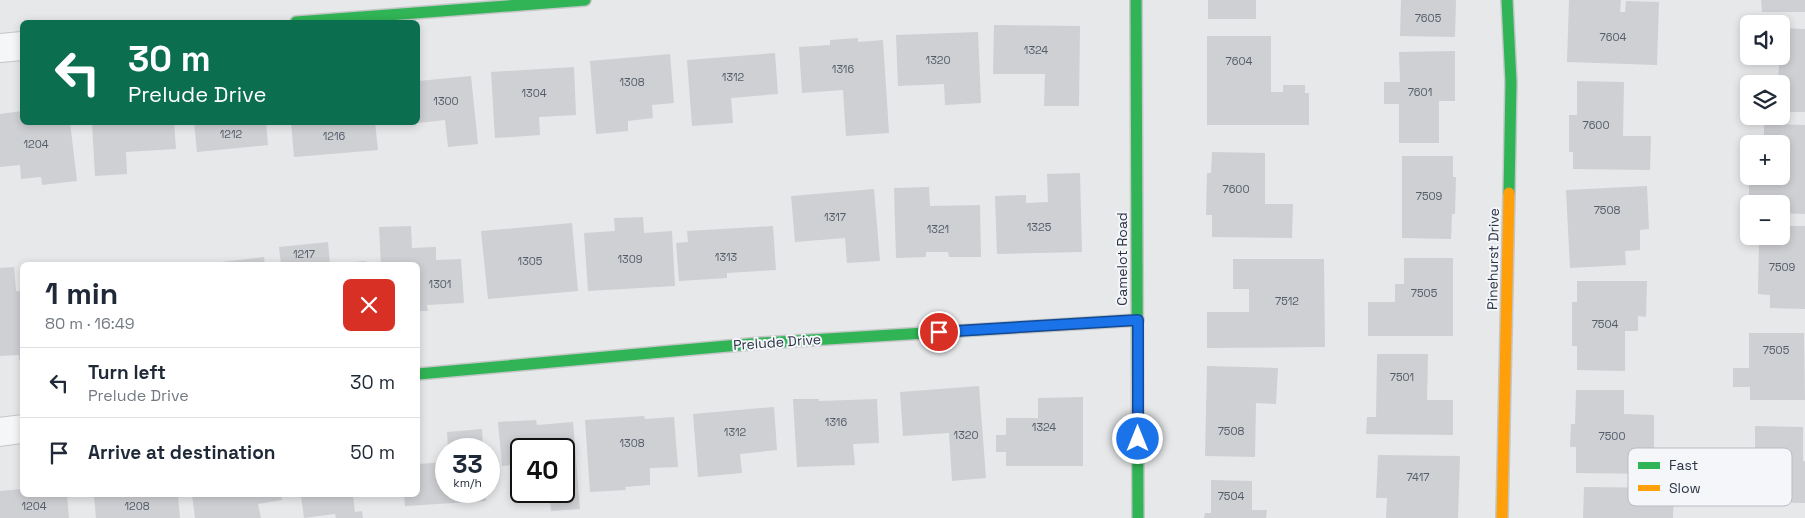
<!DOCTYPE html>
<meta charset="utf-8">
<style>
:root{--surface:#fff;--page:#f2f2f3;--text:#1f2937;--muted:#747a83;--line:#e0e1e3}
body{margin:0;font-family:"Space Grotesk",sans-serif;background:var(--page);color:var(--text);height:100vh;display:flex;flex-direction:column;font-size:19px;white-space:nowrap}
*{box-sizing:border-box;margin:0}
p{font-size:16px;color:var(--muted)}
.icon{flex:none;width:28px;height:28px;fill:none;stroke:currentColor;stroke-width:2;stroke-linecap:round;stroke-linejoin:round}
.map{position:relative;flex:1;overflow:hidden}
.details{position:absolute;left:20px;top:262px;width:400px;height:235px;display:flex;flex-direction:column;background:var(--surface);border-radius:8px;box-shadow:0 2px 8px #0003}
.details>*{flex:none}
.banner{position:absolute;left:20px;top:20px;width:400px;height:105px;border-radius:8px;box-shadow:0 2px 8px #0003;background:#0b6e4f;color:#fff;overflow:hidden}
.fabs{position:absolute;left:1740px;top:15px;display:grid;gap:10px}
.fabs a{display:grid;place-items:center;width:50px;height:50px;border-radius:8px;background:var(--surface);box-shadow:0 2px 8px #0003;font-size:25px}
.speed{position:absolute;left:435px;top:438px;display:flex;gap:10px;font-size:25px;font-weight:700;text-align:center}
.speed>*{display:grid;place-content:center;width:65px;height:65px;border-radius:50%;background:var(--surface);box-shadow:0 2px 8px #0003;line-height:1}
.speed small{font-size:12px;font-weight:400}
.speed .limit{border:2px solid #111;border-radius:8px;background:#fff;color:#111}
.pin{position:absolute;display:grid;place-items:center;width:42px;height:42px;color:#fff;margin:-21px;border:2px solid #fff;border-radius:50%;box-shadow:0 1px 5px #0007}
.me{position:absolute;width:55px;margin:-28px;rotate:0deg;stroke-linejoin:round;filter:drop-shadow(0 0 4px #0008)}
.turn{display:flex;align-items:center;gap:18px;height:105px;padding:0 25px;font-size:22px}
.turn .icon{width:65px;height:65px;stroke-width:2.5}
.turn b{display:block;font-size:35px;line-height:42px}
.round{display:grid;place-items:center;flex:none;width:52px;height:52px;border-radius:8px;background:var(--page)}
.headline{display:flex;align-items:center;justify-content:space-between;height:85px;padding:0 25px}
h1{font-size:30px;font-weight:800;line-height:38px}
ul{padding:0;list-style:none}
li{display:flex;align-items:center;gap:15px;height:70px;padding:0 25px;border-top:1px solid var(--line)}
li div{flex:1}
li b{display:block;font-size:19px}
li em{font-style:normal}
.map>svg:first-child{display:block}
.building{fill:#ced0d3}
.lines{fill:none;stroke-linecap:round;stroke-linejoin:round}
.street-casing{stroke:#c4c6c8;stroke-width:30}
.fast-casing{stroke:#c4c6c8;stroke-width:14}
.slow-casing{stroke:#c4c6c8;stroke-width:14}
.street{stroke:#f5f6f7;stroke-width:28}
.fast{stroke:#30b455;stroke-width:11}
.slow{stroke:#ff9f0a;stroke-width:11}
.route-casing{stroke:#114b97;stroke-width:12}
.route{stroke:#1a73e8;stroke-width:9}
.labels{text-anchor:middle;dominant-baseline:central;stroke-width:4;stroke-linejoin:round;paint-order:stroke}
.number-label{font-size:11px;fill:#545c69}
.street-label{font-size:14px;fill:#2b3445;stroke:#f4f6f9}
.key{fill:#f4f6f9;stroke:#b8bcc3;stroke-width:1}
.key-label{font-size:14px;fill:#2b3445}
</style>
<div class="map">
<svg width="1805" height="518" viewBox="0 0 1805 518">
<rect width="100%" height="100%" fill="#e6e8ea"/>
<g class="building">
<rect x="1208" y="0" width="48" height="19"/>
<path d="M1401,0H1456L1455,37L1400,36Z"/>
<path d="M1569,0H1621L1620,12H1625L1626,1L1659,2L1657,65L1567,62Z"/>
<path d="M1761,0H1805V12H1762Z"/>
<path d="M994,25L1080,26L1079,106H1044L1045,74H993Z"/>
<path d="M1781,28L1805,29V112H1781V84H1778L1779,64H1769V56H1781Z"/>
<path d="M978,32L981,103L945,105L944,84L898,86L896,35Z"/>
<path d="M1207,36H1271V92H1283V85H1305V93H1309V125H1207Z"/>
<path d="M858,38V42L883,40L889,133L846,136L843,90L802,93L799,47L830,45V40Z"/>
<path d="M1455,51V101H1439V143H1399V104H1384V82H1400L1399,52Z"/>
<path d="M775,53L778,94L731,98L733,123L692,126L687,60Z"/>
<path d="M670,54L674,103L652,105L653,118L628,121V131L596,134L590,61Z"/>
<path d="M574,67L576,115L539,117L540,135L495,138L491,72Z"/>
<path d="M471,76L478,144L448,147L445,120L418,123V81Z"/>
<path d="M1577,81L1624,82L1623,136H1651L1650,170L1573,169V152H1569V115H1577Z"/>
<path d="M22,111V122H70L77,181L42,185L41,177L21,179L20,165L0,167V114Z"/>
<path d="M92,122H174L176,149L126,152L127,174L95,176Z"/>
<path d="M194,122H266L268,145L197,152Z"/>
<path d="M291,122H375L378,150L294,157Z"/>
<path d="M1764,124L1805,125V214L1781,213V204H1749V176H1781V144H1764Z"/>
<path d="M1212,152L1265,153V204H1293L1292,238L1212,237V215H1206L1207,173H1211Z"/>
<path d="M1402,156H1453V177H1456L1455,214H1452L1451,239L1402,238Z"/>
<path d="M1080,173L1082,252L997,254L995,196L1026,195V203L1048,202L1047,174Z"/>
<path d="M1647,186L1649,229L1640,230V250L1625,251L1626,265L1570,268L1566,190Z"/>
<path d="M929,187L930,206L980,205L981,257H949L948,252H926V257L896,258L894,188Z"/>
<path d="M874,189L880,261L847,263L845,238L795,242L791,196Z"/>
<path d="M643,217L644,233L672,231L675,286L588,291L584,233L615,231L614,218Z"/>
<path d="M572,223L578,291L488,299L481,231Z"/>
<path d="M411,226L412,248L436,247V260L461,259L464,303L427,305L428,311H418V265H381L379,227Z"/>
<path d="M773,226L776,270L727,273V278L679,281L676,243L688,242L687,231Z"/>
<path d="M1781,226H1805V309L1770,308V295L1758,294L1759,240H1753V236H1781Z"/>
<path d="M328,242L330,265H281L279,247Z"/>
<path d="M264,257L265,265H204V264Z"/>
<path d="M1404,258H1453V336H1368V302H1395V284H1404Z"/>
<path d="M1233,259H1324L1325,347L1207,348V312H1249V289H1233Z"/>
<path d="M366,261V265H332V264Z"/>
<path d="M14,267L16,291H22V360H19V355L0,356V268Z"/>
<path d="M1577,281H1647L1646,317L1638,316V331H1625V371L1577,370V346H1572V302H1577Z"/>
<path d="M1749,333H1804L1805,400H1750V387H1733V368H1749Z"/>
<path d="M1377,354H1428L1427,400H1453V435L1366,434L1367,417H1376Z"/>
<path d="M1207,366L1278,368L1276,404L1256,403L1255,457L1205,456Z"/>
<path d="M979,386L986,478L952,481L949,433L903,436L900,392Z"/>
<path d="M1576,390H1624V414L1654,415V474L1576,473V447H1570L1571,424H1575Z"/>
<path d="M1083,397V466H1006V452H996V435H1006V418H1038V398Z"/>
<path d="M793,399H819V401L877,399L879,443L853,444L855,465L797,467Z"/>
<path d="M774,407L777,450L740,454L742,473L698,477L693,414Z"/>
<path d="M644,416L645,419L674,417L678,467L650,468V485L625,487L626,490L590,492L585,420Z"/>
<path d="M536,420L537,425L573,422L580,509L551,511L549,491H564V449H521V464L502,466L498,422Z"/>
<path d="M1755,426L1803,427V461H1805V503L1754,502V497H1746V473H1755Z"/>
<path d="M482,429L483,449H448L447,432Z"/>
<path d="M1378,455L1460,456L1458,518H1386L1387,498H1376Z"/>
<path d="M446,462V491H486V501L405,506L404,495H418V464Z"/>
<path d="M1211,480L1252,481V510H1267L1266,518H1204L1205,513H1211Z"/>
<path d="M1584,487L1674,488L1673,518H1583Z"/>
<path d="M22,489V495H67L69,518H0V491Z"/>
<path d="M94,495H178L180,518H96Z"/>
<path d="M192,495H281L282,500L258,504L261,518H195Z"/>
<path d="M301,495H353L355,512L362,511L363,518H336L335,514L304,518Z"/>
</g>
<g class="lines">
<defs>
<g id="street">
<path d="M0,48L22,46"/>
<path d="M0,432L22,429"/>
</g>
<g id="fast">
<path d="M1136,0L1138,518"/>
<path d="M1507,0L1511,82L1509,193"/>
<path d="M296,22L585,0"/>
<path d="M418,374L761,343L1007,328"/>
</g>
<g id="slow">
<path d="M1007,328L1138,320"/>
<path d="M1502,518L1509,193"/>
</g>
</defs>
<use href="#street" class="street-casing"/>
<use href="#fast" class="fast-casing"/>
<use href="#slow" class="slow-casing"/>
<use href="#street" class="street"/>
<use href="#fast" class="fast"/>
<use href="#slow" class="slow"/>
</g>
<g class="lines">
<defs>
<path id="route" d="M939,332L1138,320V439"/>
</defs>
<use href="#route" class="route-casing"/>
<use href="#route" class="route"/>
</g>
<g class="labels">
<g class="number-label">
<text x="1428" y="18">7605</text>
<text x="1613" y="37">7604</text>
<text x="1036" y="50">1324</text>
<text x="938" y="60">1320</text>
<text x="1239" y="61">7604</text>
<text x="843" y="69">1316</text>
<text x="733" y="77">1312</text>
<text x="632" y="82">1308</text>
<text x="1420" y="92">7601</text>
<text x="534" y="93">1304</text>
<text x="446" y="101">1300</text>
<text x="1596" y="125">7600</text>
<text x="231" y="134">1212</text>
<text x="334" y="136">1216</text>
<text x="36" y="144">1204</text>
<text x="1236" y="189">7600</text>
<text x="1429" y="196">7509</text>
<text x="1607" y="210">7508</text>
<text x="835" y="217">1317</text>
<text x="1039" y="227">1325</text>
<text x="938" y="229">1321</text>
<text x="304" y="254">1217</text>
<text x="726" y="257">1313</text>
<text x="630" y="259">1309</text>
<text x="530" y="261">1305</text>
<text x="1782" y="267">7509</text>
<text x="440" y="284">1301</text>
<text x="1424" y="293">7505</text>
<text x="1287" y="301">7512</text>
<text x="1605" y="324">7504</text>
<text x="1776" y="350">7505</text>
<text x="1402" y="377">7501</text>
<text x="836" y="422">1316</text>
<text x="1044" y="427">1324</text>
<text x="1231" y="431">7508</text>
<text x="735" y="432">1312</text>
<text x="966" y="435">1320</text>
<text x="1612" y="436">7500</text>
<text x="632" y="443">1308</text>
<text x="1418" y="477">7417</text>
<text x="1231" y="496">7504</text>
<text x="34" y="506">1204</text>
<text x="137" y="506">1208</text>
</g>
<g class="street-label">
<text transform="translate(1122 259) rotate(-90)">Camelot Road</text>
<text transform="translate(1493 259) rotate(-89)">Pinehurst Drive</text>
<text transform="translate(777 342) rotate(-4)">Prelude Drive</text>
</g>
</g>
<rect x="1628" y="448" width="164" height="58" rx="8" class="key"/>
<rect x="1638" y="462" width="22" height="7" fill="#30b455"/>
<rect x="1638" y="485" width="22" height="6" fill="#ff9f0a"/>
<g class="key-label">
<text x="1669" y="470">Fast</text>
<text x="1669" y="493">Slow</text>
</g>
</svg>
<div class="fabs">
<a><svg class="icon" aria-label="sound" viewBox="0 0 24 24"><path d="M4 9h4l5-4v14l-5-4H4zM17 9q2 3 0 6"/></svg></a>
<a><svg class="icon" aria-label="layers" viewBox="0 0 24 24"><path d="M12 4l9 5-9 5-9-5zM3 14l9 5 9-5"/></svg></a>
<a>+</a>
<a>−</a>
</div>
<div class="speed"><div>33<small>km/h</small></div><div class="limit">40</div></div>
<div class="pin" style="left:939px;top:332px;background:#d93025"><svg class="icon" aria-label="arrive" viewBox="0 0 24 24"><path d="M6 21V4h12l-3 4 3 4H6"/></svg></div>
<svg class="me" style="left:1138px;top:439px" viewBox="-20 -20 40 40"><circle r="17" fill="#1a73e8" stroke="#fff" stroke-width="3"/><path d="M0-11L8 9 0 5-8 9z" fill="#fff"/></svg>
<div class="banner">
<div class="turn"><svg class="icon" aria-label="left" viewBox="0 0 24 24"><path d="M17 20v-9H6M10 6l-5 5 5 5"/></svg><div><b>30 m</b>Prelude Drive</div></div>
</div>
<section class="details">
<div class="headline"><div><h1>1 min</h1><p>80 m · 16:49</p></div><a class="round" style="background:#d93025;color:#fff"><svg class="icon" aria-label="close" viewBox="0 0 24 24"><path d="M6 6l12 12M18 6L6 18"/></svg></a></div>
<ul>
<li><svg class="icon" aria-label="left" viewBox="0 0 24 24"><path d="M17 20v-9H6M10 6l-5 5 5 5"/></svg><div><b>Turn left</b><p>Prelude Drive</p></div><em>30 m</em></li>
<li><svg class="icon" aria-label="arrive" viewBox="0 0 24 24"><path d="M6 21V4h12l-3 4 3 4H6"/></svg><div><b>Arrive at destination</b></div><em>50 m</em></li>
</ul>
</section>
</div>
